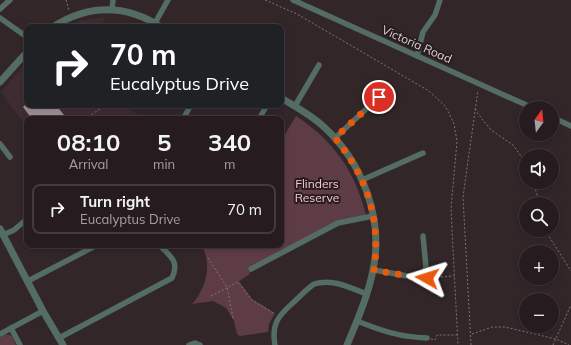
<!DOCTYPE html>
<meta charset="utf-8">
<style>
:root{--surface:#261c1f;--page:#32292c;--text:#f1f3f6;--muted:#a4a1a4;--line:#423a3d}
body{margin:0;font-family:Mulish,sans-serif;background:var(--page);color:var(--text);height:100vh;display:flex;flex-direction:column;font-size:15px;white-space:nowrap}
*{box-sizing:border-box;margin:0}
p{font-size:13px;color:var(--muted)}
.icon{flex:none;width:22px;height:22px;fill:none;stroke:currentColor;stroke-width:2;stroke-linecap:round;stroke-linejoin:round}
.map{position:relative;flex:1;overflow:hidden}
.details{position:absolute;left:24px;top:116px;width:260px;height:132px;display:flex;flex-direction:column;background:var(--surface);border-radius:8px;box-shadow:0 2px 6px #0003,0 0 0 1px var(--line)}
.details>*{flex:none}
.top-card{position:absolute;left:24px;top:24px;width:260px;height:84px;border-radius:8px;box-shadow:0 2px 6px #0003,0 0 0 1px var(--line);background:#202124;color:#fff;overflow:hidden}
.needle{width:26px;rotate:15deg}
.tools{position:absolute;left:519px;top:101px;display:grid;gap:8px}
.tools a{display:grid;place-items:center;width:40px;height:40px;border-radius:50%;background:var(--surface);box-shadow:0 2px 6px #0003,0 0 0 1px var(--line);font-size:20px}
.pin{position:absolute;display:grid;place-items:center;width:34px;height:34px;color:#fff;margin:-17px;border:2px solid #fff;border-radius:50%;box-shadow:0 1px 4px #0007}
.me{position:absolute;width:44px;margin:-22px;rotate:276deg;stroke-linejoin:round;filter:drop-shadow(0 0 3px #0008)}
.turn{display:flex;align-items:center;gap:14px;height:84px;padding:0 20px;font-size:18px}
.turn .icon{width:52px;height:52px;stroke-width:2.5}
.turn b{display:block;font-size:28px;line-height:34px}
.eta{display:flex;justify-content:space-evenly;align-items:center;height:68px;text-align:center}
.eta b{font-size:24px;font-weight:700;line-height:28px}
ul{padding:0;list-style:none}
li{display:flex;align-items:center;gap:12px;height:50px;margin:0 8px 6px;padding:0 12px;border:2px solid var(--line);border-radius:8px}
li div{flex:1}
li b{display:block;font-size:15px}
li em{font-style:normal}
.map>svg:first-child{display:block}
.built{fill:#3f2c32}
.green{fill:#5e3c46}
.building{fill:#9e8f93}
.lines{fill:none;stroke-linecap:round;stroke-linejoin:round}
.path{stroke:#7e7477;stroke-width:1;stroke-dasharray:2 2;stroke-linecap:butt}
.minor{stroke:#546d64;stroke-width:5.5}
.tertiary{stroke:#546d64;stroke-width:7}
.route{stroke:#ea580c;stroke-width:7;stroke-dasharray:0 12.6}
.labels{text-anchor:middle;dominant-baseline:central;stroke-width:4;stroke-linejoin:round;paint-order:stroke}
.street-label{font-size:12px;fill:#dbd3d5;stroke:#281c1f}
.park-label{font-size:12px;fill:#fac7d5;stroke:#281c1f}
</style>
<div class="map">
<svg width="571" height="345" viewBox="0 0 571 345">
<rect width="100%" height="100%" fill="#322629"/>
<g class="built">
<path d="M104,17L103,27H67L80,21Z"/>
<path d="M27,62V105H123L141,116L142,119H27V127L1,92Z"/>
</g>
<g class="green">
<path d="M296,116C334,141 355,171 366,215L338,221L248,269L250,274L239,281L252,299L275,313L269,324L268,332L240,336L237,334L234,321L226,308L213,301L192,304C206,289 213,263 201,245H281V141Z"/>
<path d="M6,334L12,336L16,345H0V337Z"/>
</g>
<path class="building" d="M25,105H56L64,115L58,119H32L23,107Z"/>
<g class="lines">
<g class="path">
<path d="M66,0L69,11"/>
<path d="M265,0L297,14L429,91L445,106L449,113L454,124L457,141L451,209L458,345"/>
<path d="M475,109L479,115L491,130L513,145L526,163"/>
<path d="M62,117L64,119"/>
<path d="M85,119L106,105"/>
<path d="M533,182L540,204"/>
<path d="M545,230L571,271"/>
<path d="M208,258L227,287L233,318"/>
<path d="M429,278L454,276"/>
<path d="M211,296L238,282L252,300L275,314"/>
<path d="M472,334L492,327H505L556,339L569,345"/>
<path d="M431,339L435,340L437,335H457"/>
<path d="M471,345L463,197L478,90"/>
<path d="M553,345L571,305"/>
</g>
<g class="minor">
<path d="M293,0L533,108"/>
<path d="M0,9L10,0"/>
<path d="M112,9L113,0"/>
<path d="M0,18L27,37"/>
<path d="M155,23L168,0"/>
<path d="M417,56L423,32L435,15L440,0"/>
<path d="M295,106L319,65"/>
<path d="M552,117L571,126"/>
<path d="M183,119L191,105"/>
<path d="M259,119L267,105"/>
<path d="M335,138L379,97"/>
<path d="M0,144L10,157"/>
<path d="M362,180L423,153"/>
<path d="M3,235L14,230L27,219"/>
<path d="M251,269L338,223L373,216"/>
<path d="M374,270L413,277H419L423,276L426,267L423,236"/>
<path d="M28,281L97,245"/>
<path d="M357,321C382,331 400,337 427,338"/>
<path d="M11,328L20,345"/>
<path d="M0,334L43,311"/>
<path d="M59,338L172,278C180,261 170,256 159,245"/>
<path d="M189,345L195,343L200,345"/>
<path d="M275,345C271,323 279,315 295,301C301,295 307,289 314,284C332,278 350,288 367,294"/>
</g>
<g class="tertiary">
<path d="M53,27C88,4 126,4 161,27"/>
<path d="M0,82L27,52"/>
<path d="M281,98C296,107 311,115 324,127C362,162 384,218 373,270C368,296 357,321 347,345"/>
<path d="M0,229L43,311L63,345"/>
</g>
</g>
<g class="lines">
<path class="route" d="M379,97L335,138C367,177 381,219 374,270L413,277H419L423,276L427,278"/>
</g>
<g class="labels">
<g class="street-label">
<text transform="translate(417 44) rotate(24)">Victoria Road</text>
</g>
<g class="park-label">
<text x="317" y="183">Flinders<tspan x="317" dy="14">Reserve</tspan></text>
</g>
</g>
</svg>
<div class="tools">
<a><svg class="needle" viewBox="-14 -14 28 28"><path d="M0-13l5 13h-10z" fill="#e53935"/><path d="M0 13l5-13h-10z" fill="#a4a1a4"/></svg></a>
<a><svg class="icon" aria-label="sound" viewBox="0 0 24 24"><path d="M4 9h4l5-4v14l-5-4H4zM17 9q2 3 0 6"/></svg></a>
<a><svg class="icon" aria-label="search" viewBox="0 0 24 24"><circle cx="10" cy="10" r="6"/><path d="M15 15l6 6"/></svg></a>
<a>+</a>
<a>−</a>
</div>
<div class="pin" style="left:379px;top:97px;background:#d93025"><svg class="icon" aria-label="arrive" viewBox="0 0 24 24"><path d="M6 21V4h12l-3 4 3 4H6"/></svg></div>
<svg class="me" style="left:427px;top:278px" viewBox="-20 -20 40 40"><path d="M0-17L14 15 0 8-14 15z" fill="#ea580c" stroke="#fff" stroke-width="4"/></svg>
<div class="top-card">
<div class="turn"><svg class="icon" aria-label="right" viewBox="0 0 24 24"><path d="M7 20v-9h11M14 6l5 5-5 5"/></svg><div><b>70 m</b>Eucalyptus Drive</div></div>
</div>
<section class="details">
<div class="eta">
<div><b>08:10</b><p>Arrival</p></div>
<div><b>5</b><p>min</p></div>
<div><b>340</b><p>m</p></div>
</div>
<ul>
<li><svg class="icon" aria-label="right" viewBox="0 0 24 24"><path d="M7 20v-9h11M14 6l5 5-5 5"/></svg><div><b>Turn right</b><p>Eucalyptus Drive</p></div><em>70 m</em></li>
</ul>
</section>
</div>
